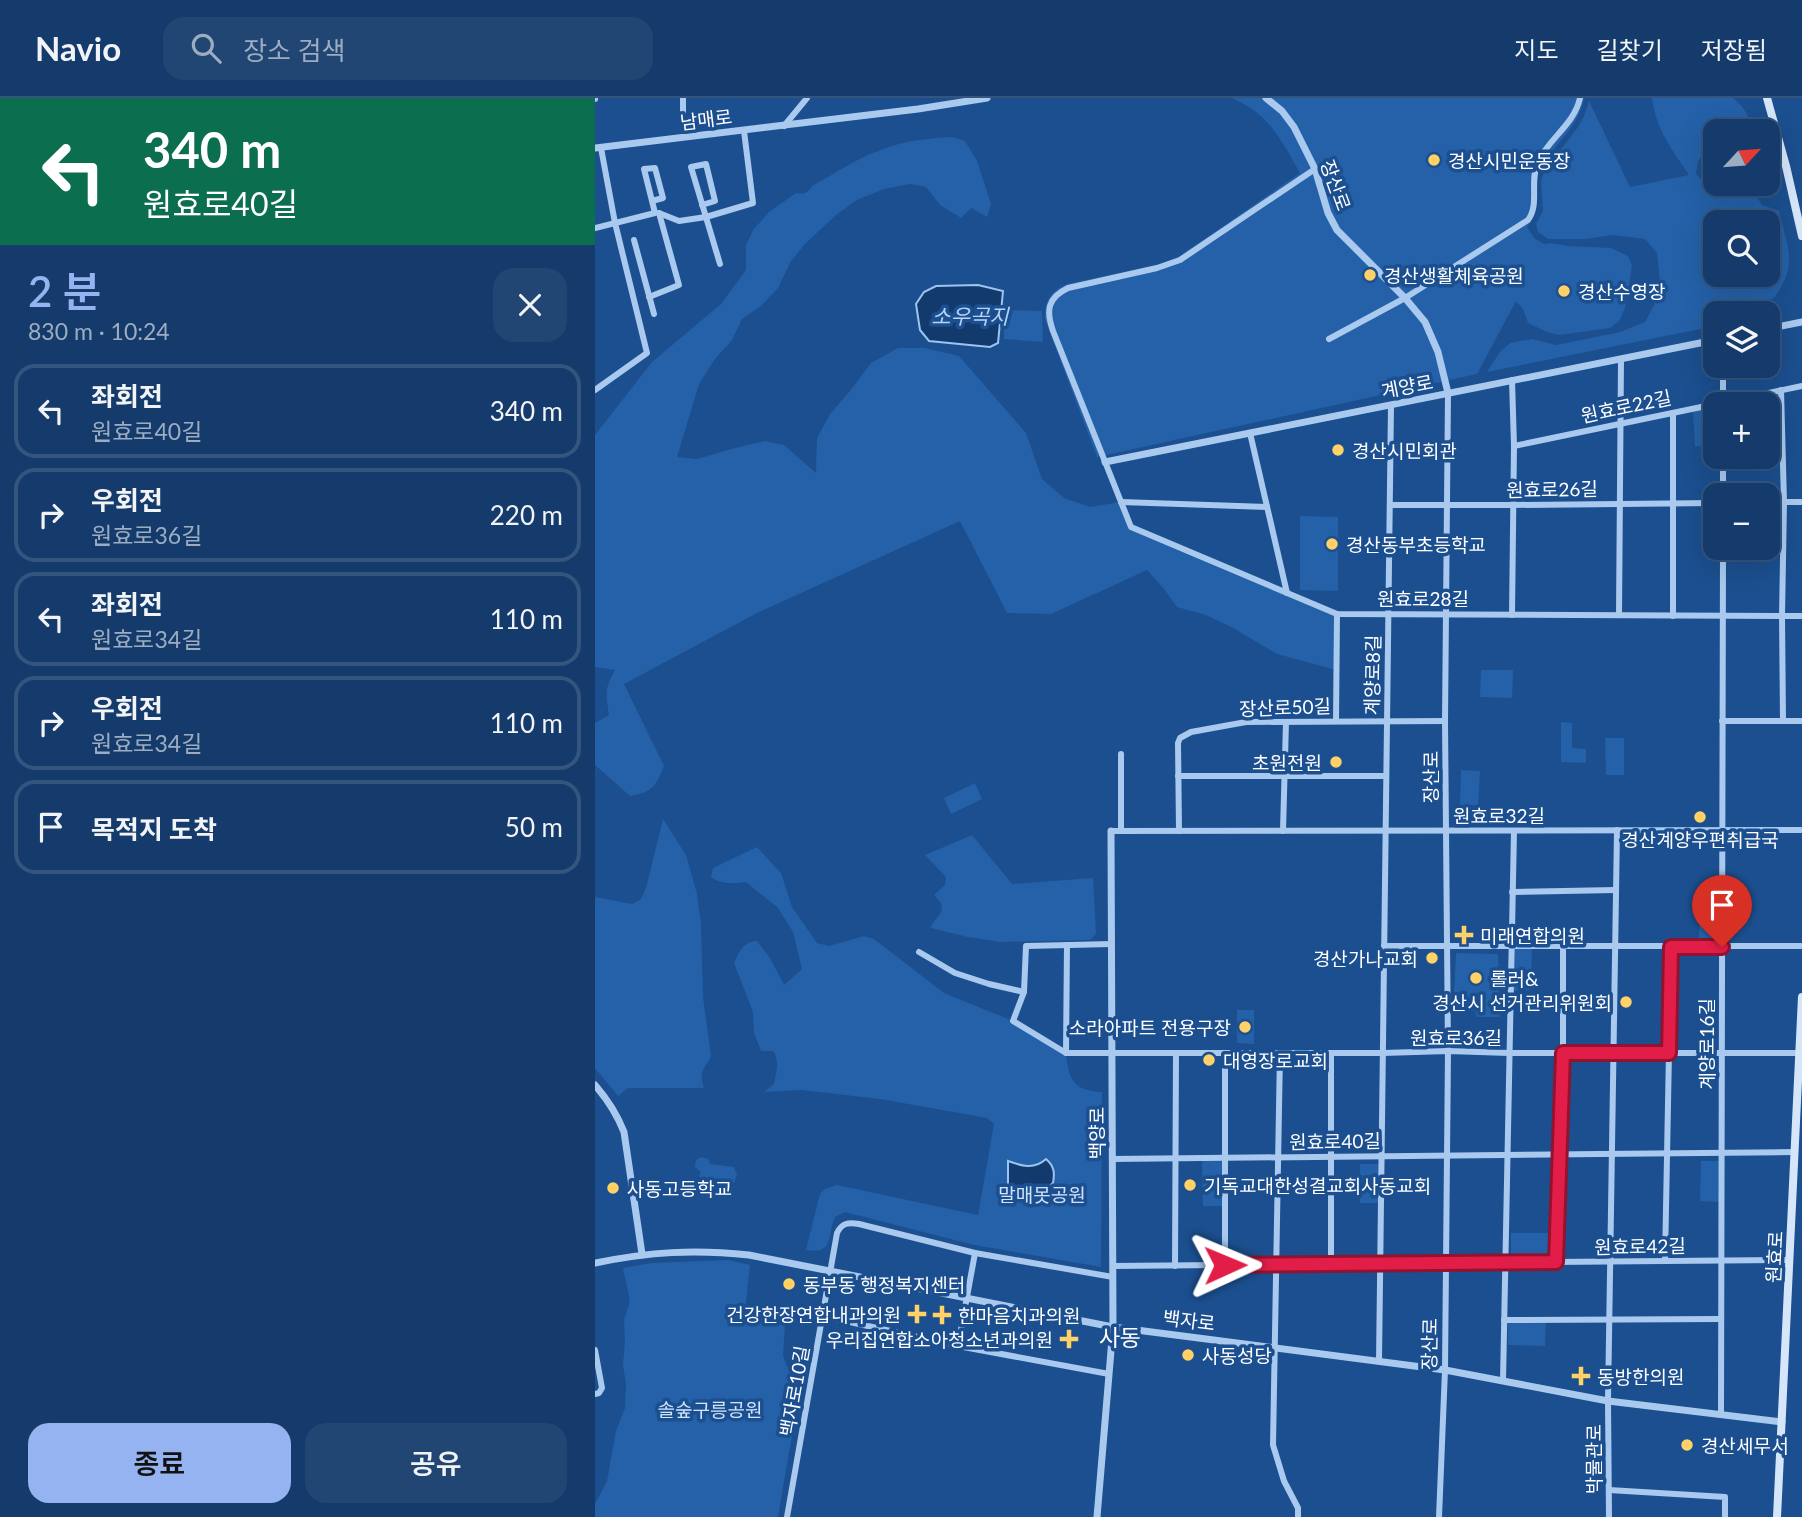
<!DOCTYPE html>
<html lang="ko">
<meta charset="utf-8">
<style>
:root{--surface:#143b6b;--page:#214673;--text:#f1f3f6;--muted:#9dadc1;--line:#33557e;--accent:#95b2f1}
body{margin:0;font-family:Lato,"Noto Sans KR",sans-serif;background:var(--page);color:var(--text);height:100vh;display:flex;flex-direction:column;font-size:26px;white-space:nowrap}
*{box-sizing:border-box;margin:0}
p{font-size:23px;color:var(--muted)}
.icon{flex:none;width:38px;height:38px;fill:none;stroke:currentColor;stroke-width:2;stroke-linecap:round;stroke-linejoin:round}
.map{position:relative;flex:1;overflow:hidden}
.panel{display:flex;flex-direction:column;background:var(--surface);width:595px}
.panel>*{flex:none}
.hud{background:#0b6e4f;color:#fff;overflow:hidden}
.needle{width:46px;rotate:64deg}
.tools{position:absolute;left:1108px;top:21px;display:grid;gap:14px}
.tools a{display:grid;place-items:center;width:77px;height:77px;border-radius:14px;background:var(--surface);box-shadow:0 7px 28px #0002,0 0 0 2px var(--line);font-size:35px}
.pin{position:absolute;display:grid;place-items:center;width:60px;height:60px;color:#fff;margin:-72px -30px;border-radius:50% 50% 50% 0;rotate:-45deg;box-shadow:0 0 7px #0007}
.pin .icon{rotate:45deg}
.me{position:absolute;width:77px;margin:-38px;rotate:89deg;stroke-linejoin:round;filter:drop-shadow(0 0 5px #0008)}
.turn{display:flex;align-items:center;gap:24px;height:147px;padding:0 28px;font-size:32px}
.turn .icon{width:91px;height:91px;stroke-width:2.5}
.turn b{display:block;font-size:49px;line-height:60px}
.round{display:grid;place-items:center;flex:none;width:74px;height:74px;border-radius:21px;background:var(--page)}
.summary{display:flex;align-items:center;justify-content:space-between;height:119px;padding:0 28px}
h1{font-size:42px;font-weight:600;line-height:52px;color:var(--accent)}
.button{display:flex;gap:14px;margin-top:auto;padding:14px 28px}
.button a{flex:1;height:80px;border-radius:21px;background:var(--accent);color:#111;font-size:28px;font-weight:600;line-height:80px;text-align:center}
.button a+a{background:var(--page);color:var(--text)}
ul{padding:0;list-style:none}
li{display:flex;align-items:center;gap:21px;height:94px;margin:0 14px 10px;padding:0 14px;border:4px solid var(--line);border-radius:21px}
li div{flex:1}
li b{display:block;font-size:26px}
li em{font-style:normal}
header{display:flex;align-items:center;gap:42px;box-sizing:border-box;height:98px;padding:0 35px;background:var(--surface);border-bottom:2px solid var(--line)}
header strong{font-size:33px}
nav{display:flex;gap:38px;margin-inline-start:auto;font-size:24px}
.search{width:490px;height:63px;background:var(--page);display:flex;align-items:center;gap:18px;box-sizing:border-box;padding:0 24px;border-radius:21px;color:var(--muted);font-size:26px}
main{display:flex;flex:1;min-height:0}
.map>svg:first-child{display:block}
.green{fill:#2461a8;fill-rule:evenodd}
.water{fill:#123a6d;stroke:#9cc4f0;stroke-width:2}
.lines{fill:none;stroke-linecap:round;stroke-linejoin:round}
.minor{stroke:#a9c9ee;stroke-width:6}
.tertiary{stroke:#a9c9ee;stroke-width:7}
.secondary{stroke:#d6e6fa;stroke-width:8}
.route-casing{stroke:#92132f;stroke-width:18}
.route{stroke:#e11d48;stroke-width:12}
.poi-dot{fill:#ffd166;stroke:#1b4f8f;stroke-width:2.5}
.labels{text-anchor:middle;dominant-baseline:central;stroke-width:7;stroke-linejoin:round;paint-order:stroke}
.street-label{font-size:19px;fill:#fff;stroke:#1b4f8f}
.poi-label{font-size:19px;fill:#fff;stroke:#1b4f8f;text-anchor:start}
.park-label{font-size:19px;fill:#cfe3fa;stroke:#1b4f8f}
.water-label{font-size:21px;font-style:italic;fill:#b5d3f5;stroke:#1b4f8f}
.quarter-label{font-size:23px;fill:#fff;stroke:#1b4f8f}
</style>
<header>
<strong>Navio</strong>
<div class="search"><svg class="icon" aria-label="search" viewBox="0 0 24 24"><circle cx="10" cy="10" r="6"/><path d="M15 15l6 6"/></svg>장소 검색</div>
<nav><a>지도</a><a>길찾기</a><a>저장됨</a></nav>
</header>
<main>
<section class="panel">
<div class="hud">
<div class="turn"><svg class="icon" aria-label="left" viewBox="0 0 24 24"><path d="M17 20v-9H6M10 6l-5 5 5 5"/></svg><div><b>340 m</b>원효로40길</div></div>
</div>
<div class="summary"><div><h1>2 분</h1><p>830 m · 10:24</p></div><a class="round"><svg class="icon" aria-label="close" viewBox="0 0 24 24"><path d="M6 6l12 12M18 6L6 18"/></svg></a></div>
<ul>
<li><svg class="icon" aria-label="left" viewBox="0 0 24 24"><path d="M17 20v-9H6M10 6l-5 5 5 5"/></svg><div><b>좌회전</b><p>원효로40길</p></div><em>340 m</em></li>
<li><svg class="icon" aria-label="right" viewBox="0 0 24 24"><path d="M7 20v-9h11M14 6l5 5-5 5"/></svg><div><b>우회전</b><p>원효로36길</p></div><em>220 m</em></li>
<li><svg class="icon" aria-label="left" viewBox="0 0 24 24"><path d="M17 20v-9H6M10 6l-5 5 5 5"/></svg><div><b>좌회전</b><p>원효로34길</p></div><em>110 m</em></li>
<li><svg class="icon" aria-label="right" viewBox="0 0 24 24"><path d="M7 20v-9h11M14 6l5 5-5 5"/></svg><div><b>우회전</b><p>원효로34길</p></div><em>110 m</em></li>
<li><svg class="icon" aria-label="arrive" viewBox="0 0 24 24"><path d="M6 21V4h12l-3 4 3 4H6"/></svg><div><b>목적지 도착</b></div><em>50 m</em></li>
</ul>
<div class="button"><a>종료</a><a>공유</a></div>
</section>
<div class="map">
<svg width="1207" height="1419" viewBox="0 0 1207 1419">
<rect width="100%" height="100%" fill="#1b4f8f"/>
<g class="green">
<path d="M637,0H989C984,30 959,45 945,71C934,92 952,104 932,129L939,140L949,146L955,145L974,148L1016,150L1033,158L1037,168L1030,210L1024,223L1015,230L964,237L952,234L933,225L928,211L921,203L882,276L502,359L450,222C449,204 455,193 472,186L566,166L585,158L705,75C685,40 675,17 637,0Z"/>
<path d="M1057,0H1138C1149,8 1155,20 1159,33H1120V52C1104,56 1103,61 1101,76L1120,95L1158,93L1167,107L1184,113C1193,153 1204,166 1178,201L1156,205L1147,215H1120V228L892,274L905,254L915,245L937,241L961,247L1025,234L1050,224L1059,207L1065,183L1062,155L1050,141L1018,137L991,141H953L943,134L941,126L948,113L946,83L949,74L983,29L989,18L994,3L1035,89L1094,77C1077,51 1061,32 1057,0ZM1120,124H1172V177H1120Z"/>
<path d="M357,39L370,43L382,63L396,106L392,119L376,110L366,120L345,107L331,89L315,86L289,91L262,102L241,117L211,145L196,163L183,190L166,208L147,221L137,242L120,261L104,286L82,359L102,361L140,350L170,343L189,347L221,375L222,340L235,316L255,293L276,265L303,250H330L364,258L431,335L447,381L469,400L495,409L526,404L536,429L742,516L741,572L682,556L638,530L611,517L582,509L569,491L552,472L456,516L412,515L365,423L162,515L29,586L69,668C61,688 58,694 35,698L0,667V625L14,617C11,596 9,591 20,572L0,569V337L57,264L126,206L151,172V147L158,132L174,114L201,95C209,97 213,95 217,88C239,76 262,60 286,52C308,43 333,40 357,39Z"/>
<path d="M409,212L447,213L448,244L409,241Z"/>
<path d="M1120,308V349L1100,348L1098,313Z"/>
<path d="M705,418L743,419V493L705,492Z"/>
<path d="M886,572H918L917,600L885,599Z"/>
<path d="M966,624L977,625V650L991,651V665L966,664Z"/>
<path d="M1010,640H1029V677H1011Z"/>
<path d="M866,672L885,673L883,707H865Z"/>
<path d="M380,685L387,701L356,716L349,700Z"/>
<path d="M68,721L91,757L102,796L106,826L108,899L116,959C108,971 104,975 109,990H33L23,998L0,970V799L37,806L46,801L51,790Z"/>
<path d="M377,737L417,786L498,780L501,836L495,842L406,844L373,839L339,831L335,829L347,813L346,805L339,797L350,787L351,779L330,757Z"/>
<path d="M162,749L186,775L197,809L222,845L234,848L269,838L279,841L349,895L418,923L471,955C474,983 478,992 507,994L506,1169L379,1147L250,1114L240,1119C231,1140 240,1156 211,1152L225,1096L230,1091L242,1087L383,1117L399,1026L392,1020L285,1001L206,992L169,994L179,986C181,975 185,963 178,953H166L159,935L158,914L139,865C144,854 148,844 162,843L175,860L189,887L207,871L198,834L183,810L151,784C140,785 125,787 116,779L118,770Z"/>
<path d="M1105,801L1127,802L1124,837L1120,841H1104Z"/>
<path d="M922,850H937L936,892L916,893L918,852Z"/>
<path d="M861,855L903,856L905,919H882L880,913L858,914Z"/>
<path d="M642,912H659V946L642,945Z"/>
<path d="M107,1059L113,1061L115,1066L139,1069L142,1077L139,1085L128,1084L120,1091L107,1086L104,1077L106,1074L100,1069C100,1063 102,1060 107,1059Z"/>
<path d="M629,1061V1108H608L607,1062Z"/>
<path d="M1106,1063H1125V1104L1105,1103Z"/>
<rect x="765" y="1066" width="19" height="39"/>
<path d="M916,1135H955L954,1148H961L960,1163H921L916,1159Z"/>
<path d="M133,1162L155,1167L150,1212L186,1219L190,1229L188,1258L196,1278L207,1279L183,1419H0V1406L12,1383L21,1333L30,1310L31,1287L28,1267L30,1242L29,1222L35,1203L28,1170L57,1165Z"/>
<path d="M913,1224L951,1225L950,1248L913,1247Z"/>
</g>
<g class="water">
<path d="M383,187L408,193L403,245L395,249L334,243L325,232L321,206L329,194L341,188Z"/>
<path d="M451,1061C459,1068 460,1074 458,1085L448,1093L432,1095L429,1103L413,1099V1063C427,1068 439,1072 451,1061Z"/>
</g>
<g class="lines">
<g class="minor">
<path d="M0,1V0"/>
<path d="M88,22V0"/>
<path d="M189,28L212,0"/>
<path d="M720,71L585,162L562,170L473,190C452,200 451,213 458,233L536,429L742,516L1207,518"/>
<path d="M107,107L120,103L111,66L96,69L125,166"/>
<path d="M64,115L84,123L111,119L158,105L149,33"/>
<path d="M0,130L60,115L49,71L60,70L68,100L57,103"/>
<path d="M39,142L59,216"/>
<path d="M54,199L84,187L64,115"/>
<path d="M734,241L810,200L933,122C945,106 934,83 943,64C954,40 979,27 985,0"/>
<path d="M1128,268V306"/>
<path d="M0,292L52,255L20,125L6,50"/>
<path d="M1186,292L1189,404L1187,518L1188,623"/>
<path d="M655,335L692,495"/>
<path d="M919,348L1207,288"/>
<path d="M1128,397V359"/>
<path d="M526,404L672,409"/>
<path d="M1172,404H1207"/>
<path d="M795,407H917L1120,405"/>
<path d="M917,517L919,348L917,282"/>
<path d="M1024,517L1026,261"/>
<path d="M1078,518V315"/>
<path d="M741,623L742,516"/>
<path d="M1127,623H1207"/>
<path d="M583,678H791"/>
<path d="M516,733L1207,732"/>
<path d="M526,733V656"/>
<path d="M584,733L583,645L585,640L596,634L651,624L850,623"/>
<path d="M688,733L691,624"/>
<path d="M917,794L1021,792"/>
<path d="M517,846L431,848L429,894L418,923L471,955H788L853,953L914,955H1207"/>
<path d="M789,848H1207"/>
<path d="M324,854L360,875L394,886L429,894"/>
<path d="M471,955L472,847"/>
<path d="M685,955L678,1347L689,1383L703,1410V1419"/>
<path d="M736,955V1166"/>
<path d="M517,1061L1200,1054"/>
<path d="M1070,1163L1076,849"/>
<path d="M961,1164L968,955V849"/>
<path d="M630,1167V955"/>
<path d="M518,1168L1195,1162"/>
<path d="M580,1168L581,955"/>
<path d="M228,1218L363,1248L514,1276"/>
<path d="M909,1222L1126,1221"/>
<path d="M363,1248L380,1155"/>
<path d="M0,1252L7,1290L4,1295L0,1296"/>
<path d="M784,1263L796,307"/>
<path d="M908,1283L919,733"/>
<path d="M1126,1317L1128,450"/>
<path d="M1014,1392L1130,1399V1419"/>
<path d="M192,1419L242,1135C247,1125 253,1124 264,1126L380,1155L518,1179"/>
<path d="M844,1419L850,1272L853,953L850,623L853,295"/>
<path d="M1014,1419L1013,1303L1022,732"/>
</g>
<g class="tertiary">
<path d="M671,0L687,13L699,29L720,71L733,115L742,132L810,200L830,224L843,254L853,295"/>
<path d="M0,50L323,11L392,0"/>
<path d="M1172,231L1207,224"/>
<path d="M510,364L1120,242"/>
<path d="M0,987C13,1002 22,1016 29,1034L47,1156"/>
<path d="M0,1165C55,1154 98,1151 154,1157L518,1229L850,1272L1013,1303L1187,1324"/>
<path d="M502,1419L518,1229L516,733"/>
</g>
<g class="secondary">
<path d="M1172,0L1191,68L1207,138"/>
<path d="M1182,1419L1207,899"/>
</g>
</g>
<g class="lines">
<defs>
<path id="route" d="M630,1167L961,1164L968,955H1074L1076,849H1127"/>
</defs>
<use href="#route" class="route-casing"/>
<use href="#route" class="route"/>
</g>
<g class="poi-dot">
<circle cx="839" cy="62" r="7"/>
<circle cx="775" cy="177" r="7"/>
<circle cx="969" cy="193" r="7"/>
<circle cx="743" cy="352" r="7"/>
<circle cx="737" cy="446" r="7"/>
<circle cx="741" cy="664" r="7"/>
<circle cx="1105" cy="719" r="7"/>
<path d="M865.5 826.5h7v7h7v7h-7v7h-7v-7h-7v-7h7z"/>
<circle cx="837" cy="860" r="7"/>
<circle cx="881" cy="880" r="7"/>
<circle cx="1031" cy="904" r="7"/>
<circle cx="650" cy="929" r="7"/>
<circle cx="614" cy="962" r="7"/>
<circle cx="595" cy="1087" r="7"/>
<circle cx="18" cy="1090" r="7"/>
<circle cx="194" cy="1186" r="7"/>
<path d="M318.5 1205.5h7v7h7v7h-7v7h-7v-7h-7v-7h7z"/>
<path d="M343.5 1206.5h7v7h7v7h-7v7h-7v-7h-7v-7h7z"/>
<path d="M470.5 1230.5h7v7h7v7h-7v7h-7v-7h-7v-7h7z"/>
<circle cx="593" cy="1257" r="7"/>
<path d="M982.5 1267.5h7v7h7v7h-7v7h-7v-7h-7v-7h7z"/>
<circle cx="1092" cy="1347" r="7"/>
</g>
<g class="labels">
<g class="street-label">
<text transform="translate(111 21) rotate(-7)">남매로</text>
<text transform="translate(741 87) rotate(70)">장산로</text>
<text transform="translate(812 288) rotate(-11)">계양로</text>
<text transform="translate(1031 308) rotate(-12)">원효로22길</text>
<text transform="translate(957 391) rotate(-1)">원효로26길</text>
<text x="828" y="500">원효로28길</text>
<text transform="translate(777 577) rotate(-89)">계양로8길</text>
<text transform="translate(690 609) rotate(-2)">장산로50길</text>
<text transform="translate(835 679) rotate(-90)">장산로</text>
<text x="904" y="717">원효로32길</text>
<text x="861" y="939">원효로36길</text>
<text transform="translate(1111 946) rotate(-90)">계양로16길</text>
<text transform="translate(501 1035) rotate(-90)">백양로</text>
<text transform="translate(740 1043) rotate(-1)">원효로40길</text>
<text transform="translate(1045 1148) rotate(-1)">원효로42길</text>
<text transform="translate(1179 1159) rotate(-87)">원효로</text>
<text transform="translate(594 1222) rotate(7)">백자로</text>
<text transform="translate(834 1246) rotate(-89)">장산로</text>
<text transform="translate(199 1293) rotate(-80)">백자로10길</text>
<text transform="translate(998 1361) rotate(-90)">박물관로</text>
</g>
<g class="poi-label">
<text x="853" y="62">경산시민운동장</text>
<text x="789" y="177">경산생활체육공원</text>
<text x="983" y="193">경산수영장</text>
<text x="757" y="352">경산시민회관</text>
<text x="751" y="446">경산동부초등학교</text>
<text x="727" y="664" text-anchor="end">초원전원</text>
<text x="1105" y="741" text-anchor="middle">경산계양우편취급국</text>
<text x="885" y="837">미래연합의원</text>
<text x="823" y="860" text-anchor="end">경산가나교회</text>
<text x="895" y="880">롤러&amp;</text>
<text x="1017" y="904" text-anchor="end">경산시 선거관리위원회</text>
<text x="636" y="929" text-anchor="end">소라아파트 전용구장</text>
<text x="628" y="962">대영장로교회</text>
<text x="609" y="1087">기독교대한성결교회사동교회</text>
<text x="32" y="1090">사동고등학교</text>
<text x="208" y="1186">동부동 행정복지센터</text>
<text x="306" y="1216" text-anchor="end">건강한장연합내과의원</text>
<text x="363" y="1217">한마음치과의원</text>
<text x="458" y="1241" text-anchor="end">우리집연합소아청소년과의원</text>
<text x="607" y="1257">사동성당</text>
<text x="1002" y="1278">동방한의원</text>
<text x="1106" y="1347">경산세무서</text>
</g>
<g class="park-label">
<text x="447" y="1096">말매못공원</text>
<text x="115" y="1311">솔숲구릉공원</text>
</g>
<g class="water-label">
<text x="375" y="217">소우곡지</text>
</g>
<g class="quarter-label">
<text x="525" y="1239">사동</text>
</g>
</g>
</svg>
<div class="tools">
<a><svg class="needle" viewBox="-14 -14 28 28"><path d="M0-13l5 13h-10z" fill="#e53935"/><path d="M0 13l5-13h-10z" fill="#9dadc1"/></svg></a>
<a><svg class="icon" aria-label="search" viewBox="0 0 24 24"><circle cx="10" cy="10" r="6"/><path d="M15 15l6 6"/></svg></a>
<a><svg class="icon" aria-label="layers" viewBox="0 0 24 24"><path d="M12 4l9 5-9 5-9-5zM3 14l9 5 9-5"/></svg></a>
<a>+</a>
<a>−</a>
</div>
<div class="pin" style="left:1127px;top:849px;background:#d93025"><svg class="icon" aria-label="arrive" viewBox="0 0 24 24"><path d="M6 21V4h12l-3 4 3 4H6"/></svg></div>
<svg class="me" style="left:630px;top:1167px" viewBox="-20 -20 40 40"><path d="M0-17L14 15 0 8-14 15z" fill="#e11d48" stroke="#fff" stroke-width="4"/></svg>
</div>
</main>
